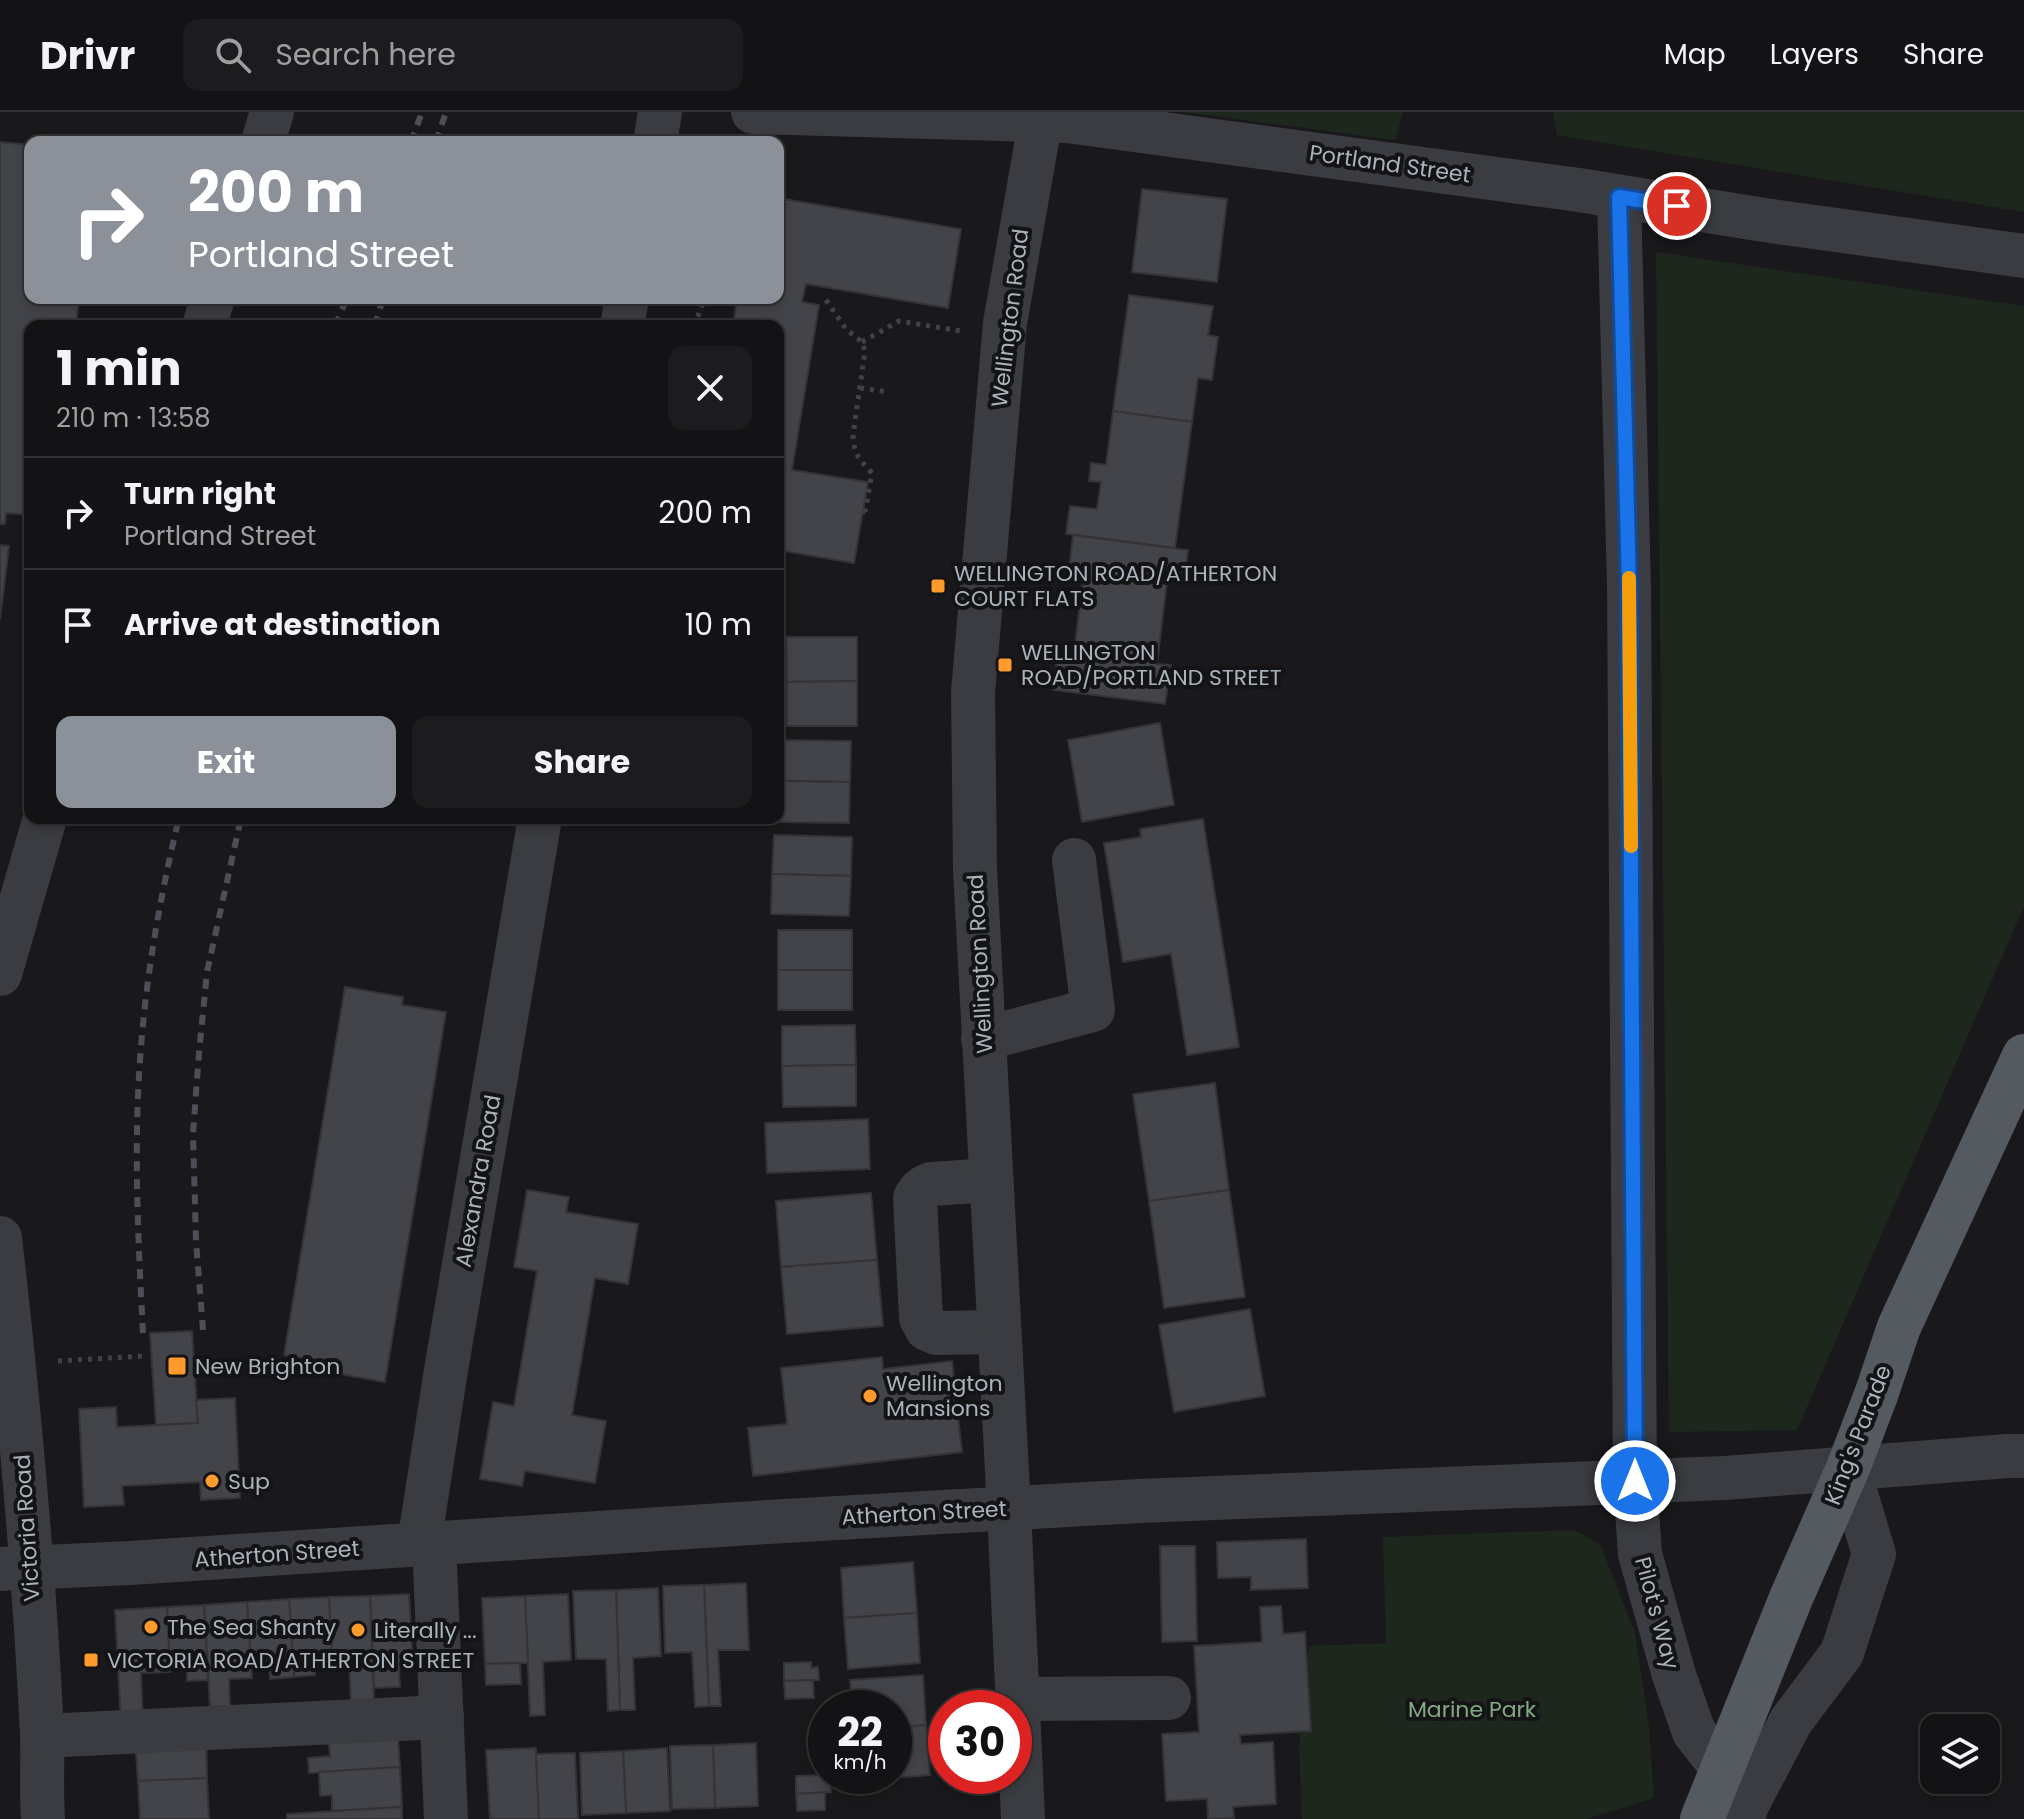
<!DOCTYPE html>
<meta charset="utf-8">
<style>
:root{--surface:#131315;--page:#1c1c1e;--text:#f1f3f6;--muted:#9d9ea0;--line:#323234;--accent:#8c9099}
body{margin:0;font-family:Poppins,sans-serif;background:var(--page);color:var(--text);height:100vh;display:flex;flex-direction:column;font-size:30px;white-space:nowrap}
*{box-sizing:border-box;margin:0}
p{font-size:26px;color:var(--muted)}
.icon{flex:none;width:44px;height:44px;fill:none;stroke:currentColor;stroke-width:2;stroke-linecap:round;stroke-linejoin:round}
.map{position:relative;flex:1;overflow:hidden}
.side{position:absolute;left:24px;top:208px;width:760px;height:504px;display:flex;flex-direction:column;background:var(--surface);border-radius:16px;box-shadow:0 4px 12px #0003,0 0 0 2px var(--line)}
.side>*{flex:none}
.top-card{position:absolute;left:24px;top:24px;width:760px;height:168px;border-radius:16px;box-shadow:0 4px 12px #0003,0 0 0 2px var(--line);background:#8c9099;color:#fff;overflow:hidden}
.tools{position:absolute;left:1920px;top:1602px;display:grid;gap:16px}
.tools a{display:grid;place-items:center;width:80px;height:80px;border-radius:16px;background:var(--surface);box-shadow:0 4px 12px #0003,0 0 0 2px var(--line);font-size:40px}
.speed{position:absolute;left:808px;top:1578px;display:flex;gap:16px;font-size:40px;font-weight:700;text-align:center}
.speed>*{display:grid;place-content:center;width:104px;height:104px;border-radius:50%;background:var(--surface);box-shadow:0 4px 12px #0003,0 0 0 2px var(--line);line-height:1}
.speed small{font-size:20px;font-weight:400}
.speed .limit{border:12px solid #d22;background:#fff;color:#111}
.pin{position:absolute;display:grid;place-items:center;width:68px;height:68px;color:#fff;margin:-34px;border:4px solid #fff;border-radius:50%;box-shadow:0 2px 8px #0007}
.me{position:absolute;width:88px;margin:-44px;rotate:0deg;stroke-linejoin:round;filter:drop-shadow(0 0 6px #0008)}
.turn{display:flex;align-items:center;gap:28px;height:168px;padding:0 32px;font-size:36px}
.turn .icon{width:104px;height:104px;stroke-width:2.5}
.turn b{display:block;font-size:56px;line-height:68px}
.round{display:grid;place-items:center;flex:none;width:84px;height:84px;border-radius:16px;background:var(--page)}
.summary{display:flex;align-items:center;justify-content:space-between;height:136px;padding:0 32px}
h1{font-size:48px;font-weight:700;line-height:60px}
.primary-button{display:flex;gap:16px;margin-top:auto;padding:16px 32px}
.primary-button a{flex:1;height:92px;border-radius:16px;background:var(--accent);color:#fff;font-size:32px;font-weight:700;line-height:92px;text-align:center}
.primary-button a+a{background:var(--page);color:var(--text)}
ul{padding:0;list-style:none}
li{display:flex;align-items:center;gap:24px;height:112px;padding:0 32px;border-top:2px solid var(--line)}
li div{flex:1}
li b{display:block;font-size:30px}
li em{font-style:normal}
header{display:flex;align-items:center;gap:48px;box-sizing:border-box;height:112px;padding:0 40px;background:var(--surface);border-bottom:2px solid var(--line)}
header strong{font-size:38px}
nav{display:flex;gap:44px;margin-inline-start:auto;font-size:28px}
.search{width:560px;height:72px;background:var(--page);display:flex;align-items:center;gap:20px;box-sizing:border-box;padding:0 28px;border-radius:16px;color:var(--muted);font-size:30px}
.map>svg:first-child{display:block}
.green{fill:#1e271e}
.building{fill:#434449;stroke:#333338;stroke-width:2}
.lines{fill:none;stroke-linecap:round;stroke-linejoin:round}
.path{stroke:#3f4348;stroke-width:5;stroke-dasharray:4 6;stroke-linecap:butt}
.minor{stroke:#3a3c41;stroke-width:44}
.major{stroke:#555960;stroke-width:44}
.rail{stroke:#4c5056;stroke-width:6;stroke-dasharray:10 8;stroke-linecap:butt}
.route-casing{stroke:#114b97;stroke-width:20}
.route{stroke:#1a73e8;stroke-width:14}
.slow{stroke:#f59e0b;stroke-width:14}
.poi-dot{fill:#ff9b2d;stroke:#141417;stroke-width:3}
.labels{text-anchor:middle;dominant-baseline:central;stroke-width:8;stroke-linejoin:round;paint-order:stroke}
.street-label{font-size:22px;fill:#aab2bc;stroke:#141417}
.poi-label{font-size:22px;fill:#aab2bc;stroke:#141417;text-anchor:start}
.park-label{font-size:22px;fill:#83a980;stroke:#141417}
</style>
<header>
<strong>Drivr</strong>
<div class="search"><svg class="icon" aria-label="search" viewBox="0 0 24 24"><circle cx="10" cy="10" r="6"/><path d="M15 15l6 6"/></svg>Search here</div>
<nav><a>Map</a><a>Layers</a><a>Share</a></nav>
</header>
<div class="map">
<svg width="2024" height="1707" viewBox="0 0 2024 1707">
<rect width="100%" height="100%" fill="#19191c"/>
<g class="green">
<path d="M1184,0H1403L1395,28Z"/>
<path d="M1553,0H2024V100L1557,23Z"/>
<path d="M1656,140L2024,194V794L1797,1318L1669,1320Z"/>
<path d="M1574,1418L1600,1432L1635,1521L1649,1615L1654,1686L1586,1707H1302L1299,1635L1309,1534L1386,1531L1383,1425Z"/>
</g>
<g class="building">
<path d="M0,30L30,33V186H79L76,214H30V403L6,401L5,412H0Z"/>
<path d="M1142,77L1227,87L1217,170L1132,160Z"/>
<path d="M778,86L961,117L948,196L806,172L802,190L819,193L792,358L868,370L854,451L778,438V214H733L737,186H778Z"/>
<path d="M1129,183L1213,194L1208,223L1218,225L1212,268L1198,266L1192,310L1113,299Z"/>
<path d="M1113,299L1192,310L1175,436L1066,422L1070,394L1097,397L1101,370L1089,369L1091,351L1106,353Z"/>
<path d="M1073,423L1188,438L1185,463L1168,461L1157,552L1171,553L1165,592L1053,578L1058,537L1074,540L1084,461L1069,459Z"/>
<path d="M0,433L9,434L0,507Z"/>
<path d="M786,525H857V569L787,570Z"/>
<path d="M857,569V614H787V570Z"/>
<path d="M1160,611L1174,693L1082,710L1068,628Z"/>
<path d="M778,628L851,629L850,670L778,669Z"/>
<path d="M778,669L850,670L849,711L774,710V706H778Z"/>
<path d="M1203,707L1239,935L1187,943L1171,842L1123,850L1104,731L1141,725L1140,717Z"/>
<path d="M774,723L852,725L851,764L772,762Z"/>
<path d="M772,762L851,764L849,804L771,802Z"/>
<rect x="778" y="818" width="74" height="40"/>
<rect x="778" y="858" width="74" height="40"/>
<path d="M345,875L403,885L402,893L446,900L385,1270L339,1262L340,1253L284,1243Z"/>
<path d="M855,913L856,953L782,954V914Z"/>
<path d="M856,953V994L783,995L782,954Z"/>
<path d="M1215,971L1229,1078L1149,1089L1133,982Z"/>
<path d="M868,1007L870,1057L767,1061L765,1011Z"/>
<path d="M527,1078L569,1085L566,1100L638,1112L628,1172L595,1166L572,1303L606,1309L595,1371L525,1359L522,1374L480,1367L493,1290L514,1294L537,1159L514,1155Z"/>
<path d="M1229,1078L1245,1185L1164,1196L1149,1089Z"/>
<path d="M871,1081L877,1148L781,1155L776,1089Z"/>
<path d="M877,1148L883,1214L787,1222L781,1155Z"/>
<path d="M1250,1197L1265,1284L1174,1300L1159,1213Z"/>
<path d="M192,1219L198,1311L156,1313L150,1221Z"/>
<path d="M882,1245L883,1257L952,1249L962,1340L753,1364L748,1316L787,1312L781,1256Z"/>
<path d="M235,1286L240,1386L201,1388L200,1370L122,1374L124,1393L84,1395L79,1297L116,1295L117,1315L198,1311L196,1288Z"/>
<path d="M1306,1427L1308,1476L1251,1478V1465L1218,1466L1217,1430Z"/>
<path d="M1160,1434H1195L1197,1529L1162,1530Z"/>
<path d="M913,1450L917,1501L844,1506L841,1456Z"/>
<path d="M746,1471L749,1538H718L721,1594H709L704,1473Z"/>
<path d="M704,1473L709,1594L695,1595L692,1540L665,1541L663,1474Z"/>
<path d="M658,1476L661,1544L633,1546L635,1598H620L616,1478Z"/>
<path d="M616,1478L620,1598L608,1599L606,1547H576L573,1479Z"/>
<path d="M409,1482L413,1555L399,1556L400,1575L374,1576L370,1484Z"/>
<path d="M568,1482L571,1548L543,1550L545,1603L530,1604L525,1484Z"/>
<path d="M370,1484L374,1590L351,1591L349,1546H332L329,1485Z"/>
<path d="M525,1484L528,1551L485,1552L482,1486Z"/>
<path d="M329,1485L332,1546L314,1547L315,1563L294,1565L289,1487Z"/>
<path d="M289,1487L294,1565L270,1567L269,1549L251,1551L247,1490Z"/>
<path d="M247,1490L252,1566L229,1567L230,1594L210,1595L204,1493Z"/>
<path d="M204,1493L208,1568L187,1569V1551H169L167,1495Z"/>
<path d="M1281,1494L1283,1522L1305,1520L1311,1619L1240,1623L1241,1632L1273,1630L1276,1692L1233,1695L1234,1706L1208,1707L1207,1687L1166,1689L1162,1622L1199,1620L1194,1534L1262,1530L1260,1495Z"/>
<path d="M167,1495L170,1560L141,1561L143,1609L121,1610L115,1498Z"/>
<path d="M917,1501L920,1551L848,1557L844,1506Z"/>
<path d="M811,1550V1556L818,1555L819,1568L784,1569V1551Z"/>
<path d="M520,1551L521,1572L486,1573L485,1552Z"/>
<path d="M923,1563L926,1613L894,1616V1596H852L850,1568Z"/>
<path d="M813,1568L814,1586L785,1587L784,1569Z"/>
<path d="M397,1613L400,1655L309,1661L308,1646L330,1644L328,1618Z"/>
<path d="M926,1613L930,1663L857,1669V1664H894V1616Z"/>
<path d="M206,1624L207,1666L138,1669L135,1627Z"/>
<path d="M756,1631L758,1694L715,1696L713,1633Z"/>
<path d="M713,1633L715,1696L672,1697L670,1634Z"/>
<path d="M536,1636L539,1707H490L486,1638Z"/>
<path d="M667,1636L670,1699L626,1701L623,1639Z"/>
<path d="M623,1639L626,1701L582,1703L580,1641Z"/>
<path d="M575,1641L578,1707H539L536,1642Z"/>
<path d="M400,1655L402,1695L332,1699V1683L320,1684L319,1660Z"/>
<path d="M823,1663V1668H830L831,1680L796,1682V1664Z"/>
<path d="M207,1666L209,1707H140L138,1669Z"/>
<path d="M825,1680V1698L797,1699L796,1682Z"/>
<path d="M402,1695V1707H287V1702Z"/>
</g>
<g class="lines">
<g class="path">
<path d="M826,188L846,217L862,230L865,239L853,323C854,343 859,347 872,361L865,400L870,401"/>
<path d="M694,214L705,186"/>
<path d="M862,230L899,209L961,219"/>
<path d="M860,276L888,280"/>
<path d="M58,1249L144,1244"/>
</g>
<g class="minor">
<path d="M753,0L1067,9L1579,78L1764,108L2024,144"/>
<path d="M263,30L272,0"/>
<path d="M655,30L660,0"/>
<path d="M1619,85L1629,475L1635,1369L1640,1442L1674,1563L1694,1620L1722,1656"/>
<path d="M204,214L213,186"/>
<path d="M622,214L627,186"/>
<path d="M0,862L45,706"/>
<path d="M983,927L1093,898L1074,748"/>
<path d="M991,1068L931,1072C922,1075 919,1079 915,1086L921,1206L927,1217L936,1221L999,1220"/>
<path d="M0,1126C19,1291 34,1456 42,1622C43,1650 41,1679 43,1707"/>
<path d="M419,1432L446,1258L540,706"/>
<path d="M434,1432L446,1707"/>
<path d="M0,1457L130,1451L767,1410L1139,1389L1725,1366L2008,1344H2024"/>
<path d="M1017,1587L1169,1586"/>
<path d="M42,1624L442,1605"/>
<path d="M1023,1707L1009,1397L975,757L973,580L1005,211L1042,0"/>
<path d="M1742,1707L1748,1691L1791,1609L1842,1541L1874,1442L1848,1356"/>
</g>
<path class="major" d="M1702,1707L1791,1486L1848,1356L1876,1283L1899,1215L2024,944"/>
<g class="rail">
<path d="M411,30L422,0"/>
<path d="M436,30L446,0"/>
<path d="M335,214L347,186"/>
<path d="M375,214L383,186"/>
<path d="M203,1218L196,1129L193,1022L199,941L207,860L241,706"/>
<path d="M143,1221C138,1126 133,1030 141,935C147,857 161,781 179,706"/>
</g>
</g>
<g class="lines">
<defs>
<path id="route" d="M1635,1369L1629,475L1619,85L1677,94"/>
</defs>
<use href="#route" class="route-casing"/>
<use href="#route" class="route"/>
<path class="slow" d="M1629,466L1631,734"/>
</g>
<g class="poi-dot">
<rect x="930" y="466" width="16" height="16" rx="4"/>
<rect x="997" y="545" width="16" height="16" rx="4"/>
<rect x="167" y="1244" width="20" height="20" rx="4"/>
<circle cx="870" cy="1284" r="8"/>
<circle cx="212" cy="1369" r="8"/>
<circle cx="151" cy="1515" r="8"/>
<circle cx="358" cy="1518" r="8"/>
<rect x="83" y="1540" width="16" height="16" rx="4"/>
</g>
<g class="labels">
<g class="street-label">
<text transform="translate(1390 52) rotate(8)">Portland Street</text>
<text transform="translate(1010 206) rotate(-83)">Wellington Road</text>
<text transform="translate(980 852) rotate(-93)">Wellington Road</text>
<text transform="translate(478 1069) rotate(-80)">Alexandra Road</text>
<text transform="translate(1858 1323) rotate(-69)">King's Parade</text>
<text transform="translate(924 1401) rotate(-3)">Atherton Street</text>
<text transform="translate(27 1416) rotate(-94)">Victoria Road</text>
<text transform="translate(277 1442) rotate(-4)">Atherton Street</text>
<text transform="translate(1657 1501) rotate(75)">Pilot's Way</text>
</g>
<g class="poi-label">
<text x="954" y="461">WELLINGTON ROAD/ATHERTON<tspan x="954" dy="25">COURT FLATS</tspan></text>
<text x="1021" y="540">WELLINGTON<tspan x="1021" dy="25">ROAD/PORTLAND STREET</tspan></text>
<text x="195" y="1254">New Brighton</text>
<text x="886" y="1271">Wellington<tspan x="886" dy="25">Mansions</tspan></text>
<text x="228" y="1369">Sup</text>
<text x="167" y="1515">The Sea Shanty</text>
<text x="374" y="1518">Literally ...</text>
<text x="107" y="1548">VICTORIA ROAD/ATHERTON STREET</text>
</g>
<g class="park-label">
<text x="1472" y="1597">Marine Park</text>
</g>
</g>
</svg>
<div class="tools">
<a><svg class="icon" aria-label="layers" viewBox="0 0 24 24"><path d="M12 4l9 5-9 5-9-5zM3 14l9 5 9-5"/></svg></a>
</div>
<div class="speed"><div>22<small>km/h</small></div><div class="limit">30</div></div>
<div class="pin" style="left:1677px;top:94px;background:#d93025"><svg class="icon" aria-label="arrive" viewBox="0 0 24 24"><path d="M6 21V4h12l-3 4 3 4H6"/></svg></div>
<svg class="me" style="left:1635px;top:1369px" viewBox="-20 -20 40 40"><circle r="17" fill="#1a73e8" stroke="#fff" stroke-width="3"/><path d="M0-11L8 9 0 5-8 9z" fill="#fff"/></svg>
<div class="top-card">
<div class="turn"><svg class="icon" aria-label="right" viewBox="0 0 24 24"><path d="M7 20v-9h11M14 6l5 5-5 5"/></svg><div><b>200 m</b>Portland Street</div></div>
</div>
<section class="side">
<div class="summary"><div><h1>1 min</h1><p>210 m · 13:58</p></div><a class="round"><svg class="icon" aria-label="close" viewBox="0 0 24 24"><path d="M6 6l12 12M18 6L6 18"/></svg></a></div>
<ul>
<li><svg class="icon" aria-label="right" viewBox="0 0 24 24"><path d="M7 20v-9h11M14 6l5 5-5 5"/></svg><div><b>Turn right</b><p>Portland Street</p></div><em>200 m</em></li>
<li><svg class="icon" aria-label="arrive" viewBox="0 0 24 24"><path d="M6 21V4h12l-3 4 3 4H6"/></svg><div><b>Arrive at destination</b></div><em>10 m</em></li>
</ul>
<div class="primary-button"><a>Exit</a><a>Share</a></div>
</section>
</div>
